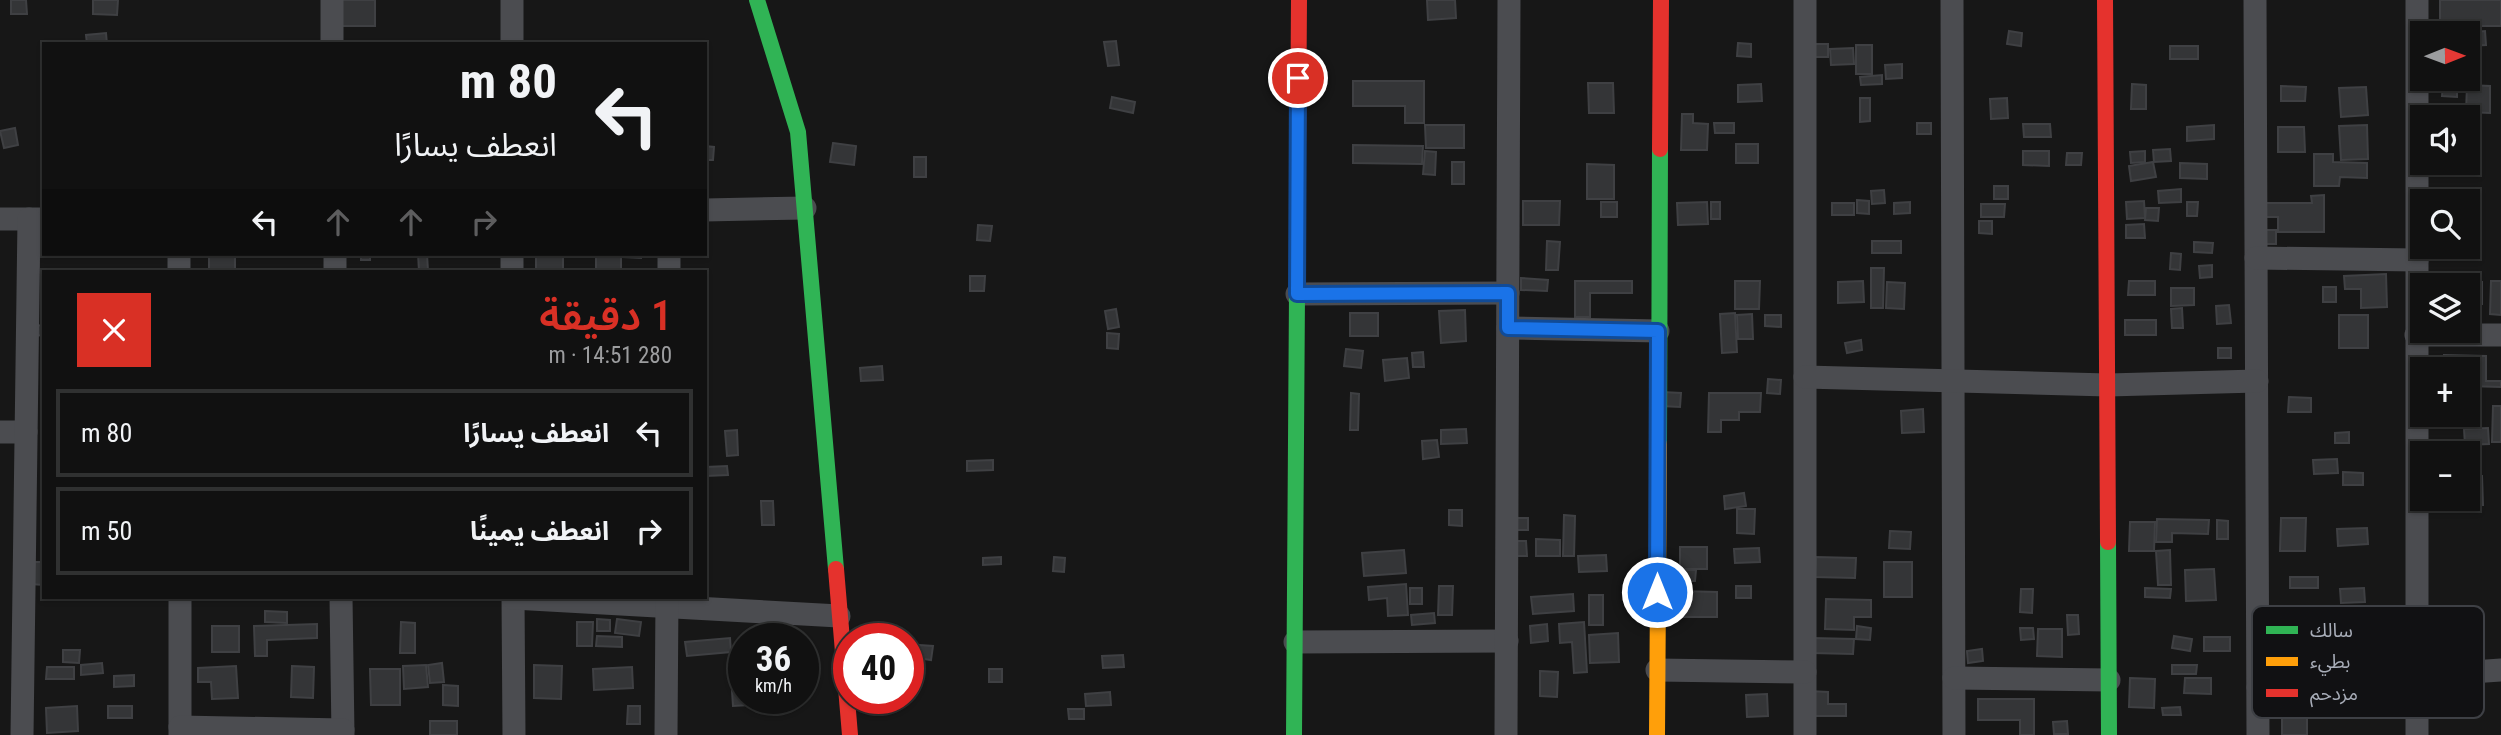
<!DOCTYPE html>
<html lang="ar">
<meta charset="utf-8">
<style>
:root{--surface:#111;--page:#1a1a1a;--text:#f1f3f6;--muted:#9c9d9f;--line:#303131;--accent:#d93025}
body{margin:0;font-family:"Roboto Condensed","Noto Sans Arabic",sans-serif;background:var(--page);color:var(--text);direction:rtl;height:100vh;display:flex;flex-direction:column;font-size:26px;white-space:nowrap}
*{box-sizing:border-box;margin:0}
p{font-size:23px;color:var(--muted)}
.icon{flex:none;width:38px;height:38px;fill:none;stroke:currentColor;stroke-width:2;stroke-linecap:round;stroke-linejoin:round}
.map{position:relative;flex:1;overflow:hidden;direction:ltr}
.panel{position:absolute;left:42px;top:270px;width:665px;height:329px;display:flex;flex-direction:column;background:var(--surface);border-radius:0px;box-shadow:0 2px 5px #0004,0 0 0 2px var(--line);direction:rtl}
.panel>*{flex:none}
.hud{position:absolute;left:42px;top:42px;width:665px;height:214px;border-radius:0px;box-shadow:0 2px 5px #0004,0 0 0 2px var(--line);direction:rtl;background:#111;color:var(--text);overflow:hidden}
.needle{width:46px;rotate:89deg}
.tools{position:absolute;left:2410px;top:21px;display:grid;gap:14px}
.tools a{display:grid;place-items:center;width:70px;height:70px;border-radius:0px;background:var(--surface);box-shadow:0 2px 5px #0004,0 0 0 2px var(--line);font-size:35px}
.speed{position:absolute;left:728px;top:623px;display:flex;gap:14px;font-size:35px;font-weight:700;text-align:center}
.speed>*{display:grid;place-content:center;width:91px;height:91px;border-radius:50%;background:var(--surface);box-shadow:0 2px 5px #0004,0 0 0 2px var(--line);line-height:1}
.speed small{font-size:18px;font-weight:400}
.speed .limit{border:10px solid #d22;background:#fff;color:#111}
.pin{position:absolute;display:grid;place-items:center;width:60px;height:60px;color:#fff;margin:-30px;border:4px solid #fff;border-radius:50%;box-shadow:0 2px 7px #0007}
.me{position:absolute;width:77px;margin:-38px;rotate:0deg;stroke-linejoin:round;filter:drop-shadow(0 0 5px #0008)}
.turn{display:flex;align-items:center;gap:24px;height:147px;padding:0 35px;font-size:32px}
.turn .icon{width:91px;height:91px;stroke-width:2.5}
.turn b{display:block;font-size:49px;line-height:60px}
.lanes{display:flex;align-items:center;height:66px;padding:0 35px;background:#0003;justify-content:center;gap:35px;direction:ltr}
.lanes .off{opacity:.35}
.round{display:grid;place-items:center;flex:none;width:74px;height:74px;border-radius:0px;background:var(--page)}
.overview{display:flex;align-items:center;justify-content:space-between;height:119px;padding:0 35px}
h1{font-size:42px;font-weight:600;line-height:52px;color:var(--accent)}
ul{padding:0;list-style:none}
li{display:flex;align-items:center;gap:21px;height:88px;margin:0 14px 10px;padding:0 21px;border:4px solid var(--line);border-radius:0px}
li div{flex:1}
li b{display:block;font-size:26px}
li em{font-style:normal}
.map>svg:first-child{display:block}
.building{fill:#343537;stroke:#3f4043;stroke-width:2}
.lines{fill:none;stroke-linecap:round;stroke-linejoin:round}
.street{stroke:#4b4c50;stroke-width:23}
.fast{stroke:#30b455;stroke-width:16}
.slow{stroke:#ff9f0a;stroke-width:16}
.jam{stroke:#e5322d;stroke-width:16}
.route-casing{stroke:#114b97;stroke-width:18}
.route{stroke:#1a73e8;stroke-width:12}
.key{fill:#111113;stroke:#3e4045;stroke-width:2}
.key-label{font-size:19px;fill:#a8adb8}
</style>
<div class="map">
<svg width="2501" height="735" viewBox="0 0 2501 735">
<rect width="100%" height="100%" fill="#171717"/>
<g class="building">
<path d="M11,0H26L27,14H11Z"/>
<path d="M93,0H118L117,15L93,14Z"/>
<rect x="333" y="0" width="42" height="26"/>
<path d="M1427,0H1455L1456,18L1428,20Z"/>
<rect x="2440" y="0" width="61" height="26"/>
<path d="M2009,31L2022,33L2021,46L2007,44Z"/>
<path d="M2485,31L2486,45L2468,46V33H2462Z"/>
<path d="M106,33L107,44H87L86,35Z"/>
<path d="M1116,41L1119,65L1108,66L1104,42Z"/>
<path d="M1738,43L1751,44V57L1737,56Z"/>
<rect x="1813" y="44" width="15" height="13"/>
<rect x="1856" y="45" width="16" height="29"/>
<rect x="2170" y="46" width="28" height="13"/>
<path d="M1853,48L1854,64L1831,65L1830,49Z"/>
<path d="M1902,64V78L1886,79L1885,65Z"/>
<path d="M1882,75V84L1861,85L1860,77Z"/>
<path d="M1353,81H1424V123H1405V106H1353Z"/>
<path d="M1588,83H1613L1614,113H1589Z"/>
<path d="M1761,84L1762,101L1738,102V85Z"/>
<path d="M2132,84L2146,85V109H2131Z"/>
<path d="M2443,84L2457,85V97L2442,96Z"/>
<path d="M2467,85L2490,86V113L2466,112Z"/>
<path d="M2281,86L2306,87L2305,101H2281Z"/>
<path d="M2366,87L2368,115L2341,117L2339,88Z"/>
<path d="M1112,97L1135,102L1133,113L1110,108Z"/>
<path d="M1860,98H1870V121L1860,122Z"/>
<path d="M2007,98L2008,118L1991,119L1990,99Z"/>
<path d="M1682,114H1693V123L1708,124L1707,150H1681Z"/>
<path d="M1714,123H1734V133H1715Z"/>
<rect x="1917" y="123" width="14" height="11"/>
<path d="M2468,123H2471L2472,137H2468Z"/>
<path d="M2023,124H2050L2051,137H2024Z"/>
<path d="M1425,125H1464V148H1426Z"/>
<path d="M2214,125V139L2187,141V127Z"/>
<path d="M2367,125L2368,159L2341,160L2339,126Z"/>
<path d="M2278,127H2304L2305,152H2278Z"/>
<path d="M15,128L18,145L4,148L0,131Z"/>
<path d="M833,143L856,146L854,165L830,162Z"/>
<rect x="1736" y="144" width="22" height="19"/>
<path d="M1353,145L1423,146L1422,164L1353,163Z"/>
<path d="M705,146L714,147L713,160H705Z"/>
<path d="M2170,149L2171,161L2154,162L2153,150Z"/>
<path d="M1425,151L1436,152L1435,175L1423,174Z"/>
<path d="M2023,151H2049V166L2023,165Z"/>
<path d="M2145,151V162L2131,163L2130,152Z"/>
<path d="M2067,153H2082L2081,165H2066Z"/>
<path d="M2314,154H2333V162L2367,163V178L2340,177L2339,186H2314Z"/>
<rect x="914" y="157" width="12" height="20"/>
<rect x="1452" y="162" width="12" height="22"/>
<path d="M2153,162L2156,177L2131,181L2129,166Z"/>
<path d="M2180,163L2207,164V179L2180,178Z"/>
<path d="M1587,164L1614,165V199H1587Z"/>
<rect x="1994" y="186" width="14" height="13"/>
<path d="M2181,189V202L2159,203L2158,191Z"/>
<path d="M1884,190L1885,203L1872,204L1871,191Z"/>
<path d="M2324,195V232H2278V217H2262V203H2312L2311,196Z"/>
<path d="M1857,200L1869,201V214L1857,213Z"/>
<path d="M1523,201H1560L1559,225H1523Z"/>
<path d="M2144,201L2145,218L2127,219L2126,202Z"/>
<rect x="1601" y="202" width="16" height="15"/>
<path d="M1707,202L1708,224L1678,225L1677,203Z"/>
<rect x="1711" y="202" width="9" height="17"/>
<path d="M1910,202V213L1894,214V203Z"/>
<path d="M2187,202H2198L2197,216H2187Z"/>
<rect x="1832" y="203" width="22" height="12"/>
<path d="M1981,204H2005L2004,217H1981Z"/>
<path d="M2146,208H2159L2158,221L2145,220Z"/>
<path d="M1979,221H1992V234L1979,233Z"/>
<path d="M2144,224L2145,238H2126V225Z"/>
<path d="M978,225L992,226L990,241L977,240Z"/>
<rect x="2263" y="230" width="13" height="14"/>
<path d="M1547,241L1560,242L1558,270H1546Z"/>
<rect x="1872" y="241" width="29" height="12"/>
<path d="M2194,242L2213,243L2212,253L2194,252Z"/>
<path d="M2171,253L2181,254L2180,270L2170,269Z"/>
<rect x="361" y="254" width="9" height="6"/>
<path d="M418,254H438H427L428,271H419Z"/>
<rect x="536" y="254" width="27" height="17"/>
<rect x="596" y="254" width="25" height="17"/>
<path d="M623,254H641V258L623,257Z"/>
<rect x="209" y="257" width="26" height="14"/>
<path d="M2212,265V277L2200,278L2199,266Z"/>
<path d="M1871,268H1884L1883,308H1871Z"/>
<path d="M2386,274L2387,307L2361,308V289H2345L2344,276Z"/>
<path d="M970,276H985L984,291H970Z"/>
<path d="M1521,278L1548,280L1547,291L1521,290Z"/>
<path d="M1575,281H1632V293H1590V317H1575Z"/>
<path d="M1735,281H1760L1759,309H1735Z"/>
<path d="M1863,281L1864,302L1838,303V282Z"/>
<path d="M2129,281H2155V295H2128Z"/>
<path d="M2491,281H2501V315L2490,314Z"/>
<path d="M1887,282L1905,283L1904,309L1886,308Z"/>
<path d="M2444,282H2482V304H2468V285H2444Z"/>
<rect x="2323" y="287" width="13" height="15"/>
<path d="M2171,288H2194V305L2171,306Z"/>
<path d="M2229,305L2231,323L2217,324L2216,306Z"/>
<path d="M2182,308L2183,328H2172L2171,309Z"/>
<path d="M1116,309L1119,327L1108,329L1105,311Z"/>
<path d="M1465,310L1466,341L1441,343L1439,311Z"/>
<rect x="1350" y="313" width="28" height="23"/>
<path d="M1735,313L1737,352L1722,353L1720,314Z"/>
<path d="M1752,314L1753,339H1738L1737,315Z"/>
<path d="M1765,315H1781V327L1765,326Z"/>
<rect x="2339" y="315" width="29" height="33"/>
<rect x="2125" y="320" width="31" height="15"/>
<path d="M44,325V335L32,336V326Z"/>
<path d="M1107,333L1119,334L1118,349L1107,348Z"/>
<path d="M1861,340L1862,350L1847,353L1845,343Z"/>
<rect x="2218" y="348" width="13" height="10"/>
<path d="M1346,349L1363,351L1361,368L1344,366Z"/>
<path d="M1423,352L1424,367H1413L1412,353Z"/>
<path d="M2444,355L2486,356V381H2501V387L2468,386V369H2444Z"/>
<path d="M1407,358L1409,378L1385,381L1383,360Z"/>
<path d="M882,366L883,380L861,381L860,368Z"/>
<path d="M1768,379L1781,380L1780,394L1767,393Z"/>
<path d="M1662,392L1681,393L1680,407L1661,406Z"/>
<path d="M1351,393L1359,394L1358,430H1350Z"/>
<path d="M1709,393H1761L1760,412H1739V420H1721V432H1708Z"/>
<path d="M2289,397L2311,398V412H2288Z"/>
<path d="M2493,406H2501V442H2492Z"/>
<path d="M1923,409L1924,432L1902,433L1901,411Z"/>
<path d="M2488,428L2489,444L2465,445L2464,429Z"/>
<path d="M1466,429L1467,443L1441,444V430Z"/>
<path d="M737,430L738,455L727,456L725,431Z"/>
<path d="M2349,432V443H2335V433Z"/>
<path d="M1437,440L1439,457L1423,459L1422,441Z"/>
<path d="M2337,459L2338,473L2314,474L2313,460Z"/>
<path d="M993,460V470L967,471V461Z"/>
<path d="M727,466L728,475L706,476V467Z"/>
<path d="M2343,472L2363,473V485H2343Z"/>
<path d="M2468,476H2482L2483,505L2459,506V499H2468Z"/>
<path d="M1744,493L1746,506L1725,509L1724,496Z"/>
<path d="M761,501H773L774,525H762Z"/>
<path d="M1737,509H1755L1754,534L1737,533Z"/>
<path d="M1449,510H1462V526L1449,525Z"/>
<path d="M1564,515L1575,516L1574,556H1563Z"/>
<rect x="1515" y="518" width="13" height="12"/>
<path d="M2281,518H2306L2305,551H2280Z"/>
<path d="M2157,519L2209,520L2208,534L2172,533V542H2156Z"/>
<path d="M2217,520L2228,521V539H2217Z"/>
<path d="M2130,522H2155L2154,551H2129Z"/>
<path d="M2367,528L2368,544L2338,546L2337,529Z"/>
<path d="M1890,531L1911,532L1910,549L1889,548Z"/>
<path d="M1536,539L1560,540V556H1536Z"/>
<path d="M1513,541H1526L1527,556H1514Z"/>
<rect x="1680" y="547" width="27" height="22"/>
<path d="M1759,548L1760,562L1735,563L1734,549Z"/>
<path d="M1404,550L1406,573L1364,576L1362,553Z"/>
<path d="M2170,550L2171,585H2158L2156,551Z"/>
<path d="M1606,555L1607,571L1579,572L1578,556Z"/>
<path d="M1001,557V564L983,565V558Z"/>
<path d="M1054,557L1065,558L1064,572L1053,571Z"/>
<path d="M1816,557L1856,558L1855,578L1815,577Z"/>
<path d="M31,562H43V585L31,584Z"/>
<rect x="1884" y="562" width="28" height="35"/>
<path d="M2214,569L2216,600L2186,601L2185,570Z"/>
<path d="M1680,570H1696L1695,581H1680Z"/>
<rect x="2290" y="577" width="28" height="11"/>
<path d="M1406,584L1408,615L1388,616L1387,598L1369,600L1368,587Z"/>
<path d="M1439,586H1453L1452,615H1438Z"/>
<rect x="1736" y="586" width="15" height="12"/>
<rect x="1410" y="588" width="12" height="16"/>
<path d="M2145,588L2171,589L2170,598L2145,597Z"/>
<path d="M2364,588L2365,602L2341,603L2340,589Z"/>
<path d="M2021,589H2033L2032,613L2020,612Z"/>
<path d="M1679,591L1717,592V617H1679Z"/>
<path d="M1573,594L1574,611L1533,614L1531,597Z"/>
<rect x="1589" y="595" width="14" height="30"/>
<rect x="257" y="597" width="28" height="2"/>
<path d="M1826,599L1871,600V617H1854V630L1825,629Z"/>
<path d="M265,611L287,612V623L265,622Z"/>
<path d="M1434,613L1435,623L1412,625L1411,615Z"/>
<path d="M2067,615H2078L2079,634L2068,635Z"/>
<path d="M597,619L610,620V631H597Z"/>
<path d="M617,619L641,622L639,636L615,633Z"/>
<path d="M401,622L415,623V653H400Z"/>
<path d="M577,622H593L592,646H577Z"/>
<path d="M1584,622L1587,672L1574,673L1572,642L1560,643L1559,624Z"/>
<path d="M317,624V638L267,640V656H255L254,626Z"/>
<path d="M1547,624L1548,641L1531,643L1530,626Z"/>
<rect x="212" y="626" width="27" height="26"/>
<path d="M1857,626L1871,628L1870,640L1856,639Z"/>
<path d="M2020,628H2033L2034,639L2021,640Z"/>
<path d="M2038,629H2062V657L2037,656Z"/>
<path d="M1618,633L1619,662L1590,663L1589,635Z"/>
<path d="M597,636L622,637V647L596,646Z"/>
<path d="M2174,636L2192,639L2190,651L2172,648Z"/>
<rect x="2204" y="637" width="26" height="14"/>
<path d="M730,638L731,652L687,656L685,642Z"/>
<path d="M1812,638L1854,639L1853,654L1812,653Z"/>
<path d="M919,645L933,646L931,660L917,658Z"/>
<path d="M1982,649L1983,661L1968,663L1967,651Z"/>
<path d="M63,650H80L79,663L63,662Z"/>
<path d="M1123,655L1124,667L1103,668L1102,656Z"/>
<path d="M102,663L103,673L81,675V665Z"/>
<path d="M442,663L444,682L430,683L428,665Z"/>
<path d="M426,665L428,687L404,689L403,666Z"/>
<path d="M534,665L562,666L561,699L534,698Z"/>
<path d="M2172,665H2197L2196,674H2172Z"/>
<path d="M236,666L238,698L212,699L211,682H198V668Z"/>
<path d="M292,666L314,667L313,698L291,697Z"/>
<path d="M47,667H74V679H46Z"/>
<path d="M632,667L633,688L594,690L593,669Z"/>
<path d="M370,669H400V705H371Z"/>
<rect x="989" y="669" width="13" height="13"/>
<path d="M1540,671L1558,672L1557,697L1540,696Z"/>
<path d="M134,675V686L114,687V676Z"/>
<path d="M2130,678L2155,679L2154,708L2129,707Z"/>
<path d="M2185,678H2211V694L2184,693Z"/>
<path d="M443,685L458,686V706L443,705Z"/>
<path d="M744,690V698H770V704L733,706L732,691Z"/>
<path d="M1808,691L1828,692V704H1846V716H1809Z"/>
<path d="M1110,692L1111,705L1086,706L1085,694Z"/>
<path d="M1767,694L1768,716L1747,717L1746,695Z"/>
<path d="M1978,699H2034V735H2020V720H1978Z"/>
<path d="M77,706L78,731L47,733L46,708Z"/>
<rect x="108" y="706" width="24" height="12"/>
<path d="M628,706H640V724H627Z"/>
<path d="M2180,707L2181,715H2163L2162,708Z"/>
<path d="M1068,709H1084V719H1069Z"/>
<rect x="2282" y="711" width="25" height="24"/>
<rect x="430" y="721" width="27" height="14"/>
<path d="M2067,721L2068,734H2054L2053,722Z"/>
</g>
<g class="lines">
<g class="street">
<path d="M332,0V44"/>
<path d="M512,0V44"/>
<path d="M1805,0V735"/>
<path d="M1952,0L1954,735"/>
<path d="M2255,0L2258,735"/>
<path d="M2417,0V735"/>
<path d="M705,210L805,208"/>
<path d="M0,219H44"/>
<path d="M179,254V271"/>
<path d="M335,254V271"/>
<path d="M512,254V271"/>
<path d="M2256,258L2417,260"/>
<path d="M669,271V254"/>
<path d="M1297,294L1508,293"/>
<path d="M1508,328L1658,331"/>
<path d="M2416,335H2501"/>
<path d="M1805,377L2108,385L2257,381"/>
<path d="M0,432H26"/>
<path d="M180,597V735"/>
<path d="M341,597L343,735"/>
<path d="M513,597L514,735"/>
<path d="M513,598L839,616"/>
<path d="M1295,642L1507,641"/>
<path d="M1657,670L1805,672"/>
<path d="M1954,678L2109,680"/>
<path d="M2258,687L2501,670"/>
<path d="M180,727L343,730"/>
<path d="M22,735L29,219"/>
<path d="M666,735L667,597"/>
<path d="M1506,735L1509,0"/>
</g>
<g class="fast">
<path d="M757,0L798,132L836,569"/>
<path d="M1659,444L1660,149"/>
<path d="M2108,542L2109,735"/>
<path d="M1294,735L1298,147"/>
</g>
<path class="slow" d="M1657,735L1659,444"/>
<g class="jam">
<path d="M2105,0L2108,542"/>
<path d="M1298,147L1299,0"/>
<path d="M1660,149L1661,0"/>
<path d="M836,569L850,735"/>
</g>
</g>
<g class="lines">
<defs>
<path id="route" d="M1298,78L1297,294L1508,293V328L1658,331L1657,592"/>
</defs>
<use href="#route" class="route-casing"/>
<use href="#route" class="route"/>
</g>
<rect x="2252" y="606" width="232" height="112" rx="10" class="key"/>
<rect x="2266" y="626" width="32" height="8" fill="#30b455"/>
<rect x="2266" y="657" width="32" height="9" fill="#ff9f0a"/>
<rect x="2266" y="689" width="32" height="8" fill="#e5322d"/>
<g class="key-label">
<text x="2310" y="637">سالك</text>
<text x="2310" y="668">بطيء</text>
<text x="2310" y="700">مزدحم</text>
</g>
</svg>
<div class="tools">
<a><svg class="needle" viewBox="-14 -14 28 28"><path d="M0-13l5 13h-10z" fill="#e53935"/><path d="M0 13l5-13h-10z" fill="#9c9d9f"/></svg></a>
<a><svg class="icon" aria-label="sound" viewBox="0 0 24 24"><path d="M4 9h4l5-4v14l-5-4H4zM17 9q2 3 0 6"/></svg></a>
<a><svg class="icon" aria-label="search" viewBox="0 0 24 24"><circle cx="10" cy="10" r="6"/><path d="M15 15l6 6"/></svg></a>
<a><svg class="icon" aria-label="layers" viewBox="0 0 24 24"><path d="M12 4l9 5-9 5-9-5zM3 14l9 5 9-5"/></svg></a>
<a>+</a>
<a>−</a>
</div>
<div class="speed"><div>36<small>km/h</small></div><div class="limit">40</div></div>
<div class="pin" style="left:1298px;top:78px;background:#d93025"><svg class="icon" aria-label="arrive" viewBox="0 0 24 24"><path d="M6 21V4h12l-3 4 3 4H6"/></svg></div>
<svg class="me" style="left:1657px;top:592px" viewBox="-20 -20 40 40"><circle r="17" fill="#1a73e8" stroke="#fff" stroke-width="3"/><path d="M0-11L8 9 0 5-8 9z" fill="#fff"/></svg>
<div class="hud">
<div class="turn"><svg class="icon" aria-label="left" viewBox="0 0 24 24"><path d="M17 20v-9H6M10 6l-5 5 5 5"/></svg><div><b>80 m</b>انعطف يسارًا</div></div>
<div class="lanes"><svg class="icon" aria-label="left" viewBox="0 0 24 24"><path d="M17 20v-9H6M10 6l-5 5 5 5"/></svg><svg class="icon off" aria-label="ahead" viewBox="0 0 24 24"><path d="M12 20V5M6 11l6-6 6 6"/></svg><svg class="icon off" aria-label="ahead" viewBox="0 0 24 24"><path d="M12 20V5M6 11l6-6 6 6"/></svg><svg class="icon off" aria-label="right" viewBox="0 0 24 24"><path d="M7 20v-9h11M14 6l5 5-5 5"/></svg></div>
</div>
<section class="panel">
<div class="overview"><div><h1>1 دقيقة</h1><p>280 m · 14:51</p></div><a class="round" style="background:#d93025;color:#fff"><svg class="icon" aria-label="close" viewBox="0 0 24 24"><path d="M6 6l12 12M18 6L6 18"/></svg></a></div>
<ul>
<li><svg class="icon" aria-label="left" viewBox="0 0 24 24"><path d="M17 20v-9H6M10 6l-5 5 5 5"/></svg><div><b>انعطف يسارًا</b></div><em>80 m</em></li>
<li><svg class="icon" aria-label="right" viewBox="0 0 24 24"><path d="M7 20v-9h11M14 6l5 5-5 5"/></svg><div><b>انعطف يمينًا</b></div><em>50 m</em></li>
</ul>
</section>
</div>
